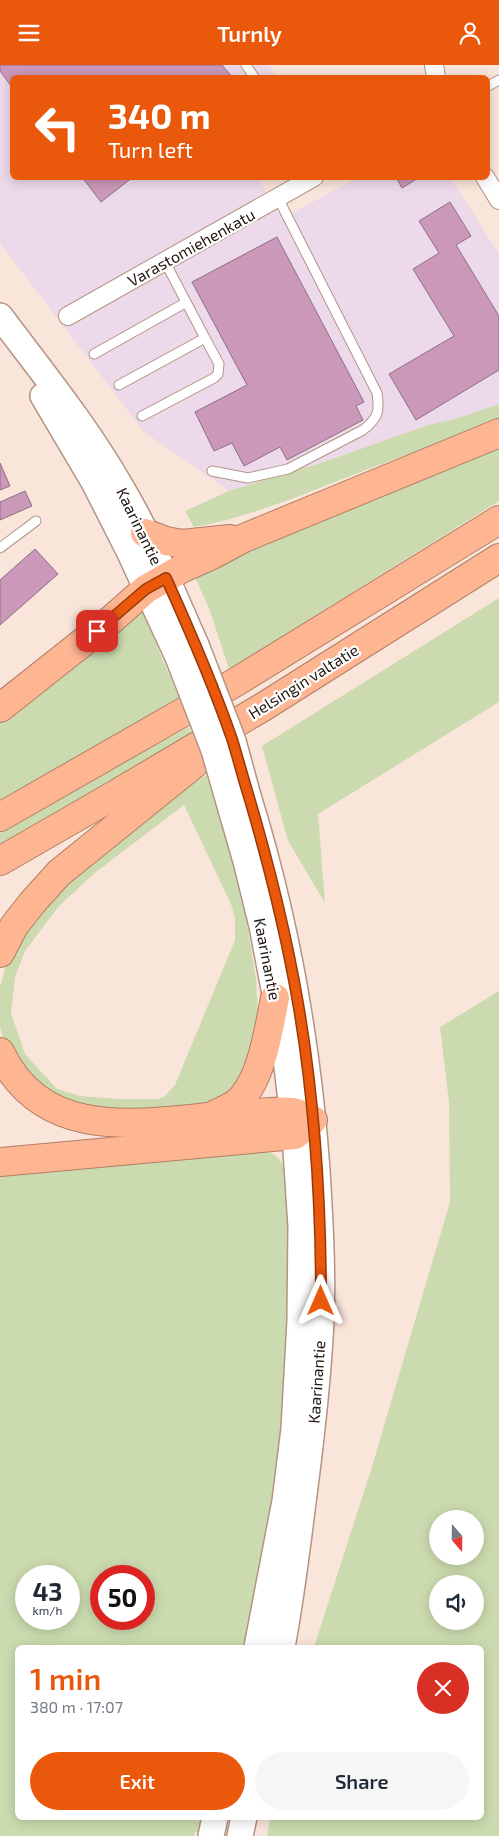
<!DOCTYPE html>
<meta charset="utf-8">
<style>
:root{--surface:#fff;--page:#f6f6f7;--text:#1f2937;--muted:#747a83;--accent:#ea580c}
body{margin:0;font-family:"Exo 2",sans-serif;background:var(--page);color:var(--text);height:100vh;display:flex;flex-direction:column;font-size:19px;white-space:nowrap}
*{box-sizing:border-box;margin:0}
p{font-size:16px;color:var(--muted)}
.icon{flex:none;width:28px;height:28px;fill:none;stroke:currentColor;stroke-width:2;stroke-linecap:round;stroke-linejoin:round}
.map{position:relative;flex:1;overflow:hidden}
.details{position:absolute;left:15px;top:1580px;width:469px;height:175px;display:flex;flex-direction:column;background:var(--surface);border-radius:8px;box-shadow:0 2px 12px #0003}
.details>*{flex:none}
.banner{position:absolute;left:10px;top:10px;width:480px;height:105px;border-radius:8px;box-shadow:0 2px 12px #0003;background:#ea580c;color:#fff;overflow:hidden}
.needle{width:32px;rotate:160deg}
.controls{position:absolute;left:429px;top:1445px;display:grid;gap:10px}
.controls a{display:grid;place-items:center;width:55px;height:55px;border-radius:50%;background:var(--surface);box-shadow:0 2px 12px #0003;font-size:25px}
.speed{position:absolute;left:15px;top:1500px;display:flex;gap:10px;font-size:25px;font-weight:700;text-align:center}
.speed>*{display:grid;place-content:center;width:65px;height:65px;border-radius:50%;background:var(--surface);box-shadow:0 2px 12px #0003;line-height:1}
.speed small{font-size:12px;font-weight:400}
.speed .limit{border:8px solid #d22;background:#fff;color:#111}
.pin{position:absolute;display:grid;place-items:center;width:42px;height:42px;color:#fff;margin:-21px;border-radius:10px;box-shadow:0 2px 8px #0006}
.me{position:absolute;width:55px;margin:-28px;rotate:0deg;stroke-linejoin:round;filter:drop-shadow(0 0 4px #0008)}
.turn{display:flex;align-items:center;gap:18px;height:105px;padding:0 15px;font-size:22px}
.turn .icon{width:65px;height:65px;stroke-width:2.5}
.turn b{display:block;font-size:35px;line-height:42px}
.round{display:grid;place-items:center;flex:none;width:52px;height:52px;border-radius:26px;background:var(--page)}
.headline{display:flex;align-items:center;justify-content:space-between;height:85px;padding:0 15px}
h1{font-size:30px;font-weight:600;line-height:38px;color:var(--accent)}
.action{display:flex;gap:10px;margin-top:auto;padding:10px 15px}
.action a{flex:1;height:58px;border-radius:30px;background:var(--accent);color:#fff;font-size:20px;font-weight:600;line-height:58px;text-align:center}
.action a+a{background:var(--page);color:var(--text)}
header{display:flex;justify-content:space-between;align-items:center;height:65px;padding:0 15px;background:var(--accent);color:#fff;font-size:22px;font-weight:600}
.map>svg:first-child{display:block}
.commercial{fill:#ecd9e9}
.green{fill:#ccdbaf;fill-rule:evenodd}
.building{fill:#cb98b9;stroke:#8d7083}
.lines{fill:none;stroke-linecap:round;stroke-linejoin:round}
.lane-casing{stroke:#b39482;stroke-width:11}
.street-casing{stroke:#b39482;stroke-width:20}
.secondary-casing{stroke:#b39482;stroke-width:28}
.highway-casing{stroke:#b17e65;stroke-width:30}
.lane{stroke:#fff;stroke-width:9}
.street{stroke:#fff;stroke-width:18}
.secondary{stroke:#fff;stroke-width:25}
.highway{stroke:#feb592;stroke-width:28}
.secondary-bridge-casing{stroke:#b39482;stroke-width:28;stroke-linecap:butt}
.secondary-bridge{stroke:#fff;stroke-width:25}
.route-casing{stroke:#983908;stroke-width:12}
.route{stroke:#ea580c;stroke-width:9}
.labels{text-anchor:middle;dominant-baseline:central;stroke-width:4.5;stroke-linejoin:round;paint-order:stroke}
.street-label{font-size:16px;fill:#231711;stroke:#fff}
</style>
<header><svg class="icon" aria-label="menu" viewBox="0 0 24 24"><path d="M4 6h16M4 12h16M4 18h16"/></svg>Turnly<svg class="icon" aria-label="person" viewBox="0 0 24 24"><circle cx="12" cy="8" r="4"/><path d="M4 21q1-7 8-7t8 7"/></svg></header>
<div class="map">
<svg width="499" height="1771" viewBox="0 0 499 1771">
<rect width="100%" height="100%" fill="#fae5da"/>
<path class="commercial" d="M0,0H270L275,12H12V112L265,113L260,116L282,153L358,113H451L499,189V339L455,354L428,360L324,397L229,426L144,367L0,178Z"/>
<g class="green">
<path d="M499,339V359C451,374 404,390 358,408C304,429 250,452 194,462L185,446L229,426L324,397L428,360L455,354Z"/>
<path d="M499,376V436L229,604L209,543L192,506Z"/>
<path d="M499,533V637L318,749L325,838L288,776L262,681Z"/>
<path d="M142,545L179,633L0,735V653Z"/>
<path d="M189,662L193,673L0,782V765Z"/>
<path d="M206,710L229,765L244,840L256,914L258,951L250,1000L228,1030L194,1045L82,1043L61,1037L11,992L3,973L0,961V922L8,893L42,840L113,774ZM184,740L231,839L235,853V875L175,1020L165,1031L158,1034H118L80,1031L57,1024L25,989L11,948L15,912L25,886L59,841L96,807Z"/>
<path d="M499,926V1771H267L270,1753L481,1752V1582H314L371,1405L450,1137L449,1037L440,962ZM438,1454H475V1491H438ZM438,1519H475V1556H438Z"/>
<path d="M263,1085C277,1090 280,1093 287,1107L288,1287L277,1423L245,1582H18V1752L209,1753L205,1767H195L194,1771H0V1107ZM26,1511H69V1554H26ZM101,1511H144V1554H101Z"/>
</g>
<g class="building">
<path d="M0,0H222L232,12H12V22L0,6Z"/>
<path d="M82,112H133L101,137Z"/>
<path d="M396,112H420L402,123Z"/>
<path d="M450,137L471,171L456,180L499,251V305L416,355L389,309L454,271L413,204L439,188L419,156Z"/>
<path d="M277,172L364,337L356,341L363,355L287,395L280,382L244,401L232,378L214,386L195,347L247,320L192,217Z"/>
<path d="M0,398L10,421L0,425Z"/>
<path d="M25,426L32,441L0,455V437Z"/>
<path d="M35,484L58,509L0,560V515Z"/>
</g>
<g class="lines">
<defs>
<g id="lane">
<path d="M246,0L254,12"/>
<path d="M488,21L499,15"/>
<path d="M165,197L205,273"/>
<path d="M94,289L185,238"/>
<path d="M119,320L205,273L219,299L218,309L214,313L142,351"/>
<path d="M212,406L248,413L288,404L363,365C378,353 380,347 377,328L278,133"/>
<path d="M0,483L36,456"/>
</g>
<g id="street">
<path d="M434,0L436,12"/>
<path d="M485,112L499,135"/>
<path d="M68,251L314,112"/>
</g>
<g id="secondary">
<path d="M0,251C42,307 86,361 121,422C151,472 172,527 196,580"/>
<path d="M43,331L95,419L129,486L178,592"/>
<path d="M248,731C286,854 308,977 317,1105C320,1155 323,1206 321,1256C318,1317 311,1377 303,1437C297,1486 291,1534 282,1582"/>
<path d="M231,744L246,796L262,861L284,976L295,1070L301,1162L300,1256L294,1364L285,1436L257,1582"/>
<path d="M211,1771L215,1752"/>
<path d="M240,1771L244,1752"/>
</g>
<g id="highway">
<path d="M145,468L166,476L182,479L230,474"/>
<path d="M0,643L111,555L146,524L183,503L212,490L244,473L499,368"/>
<path d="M0,752L236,617L499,455"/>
<path d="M0,796L106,735L263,642L499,493"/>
<path d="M0,888L14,861L32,838L59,808L194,699"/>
<path d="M0,987C48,1087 158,1053 246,1049C260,1048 277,1045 292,1047C299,1048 306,1052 313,1055L295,1070L0,1097"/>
<path d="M214,1050C221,1046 231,1043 238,1037C262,1015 269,963 275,933"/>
</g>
</defs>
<use href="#lane" class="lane-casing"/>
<use href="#street" class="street-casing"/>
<use href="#secondary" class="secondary-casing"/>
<use href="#highway" class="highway-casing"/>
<use href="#lane" class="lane"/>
<use href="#street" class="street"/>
<use href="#secondary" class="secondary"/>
<use href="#highway" class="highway"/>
<defs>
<g id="secondary-bridge">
<path d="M196,580L233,676L248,731"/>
<path d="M178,592L214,685L231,744"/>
</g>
</defs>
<use href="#secondary-bridge" class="secondary-bridge-casing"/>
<use href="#secondary-bridge" class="secondary-bridge"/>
</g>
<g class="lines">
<defs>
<path id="route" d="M97,566L146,524L166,513C190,566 213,619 232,674C238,693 243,713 249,732C269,800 286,868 298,938C315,1037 321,1137 321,1236"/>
</defs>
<use href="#route" class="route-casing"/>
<use href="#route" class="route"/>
</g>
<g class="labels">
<g class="street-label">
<text transform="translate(191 182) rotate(-29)">Varastomiehenkatu</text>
<text transform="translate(140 461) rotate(64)">Kaarinantie</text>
<text transform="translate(303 616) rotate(-32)">Helsingin valtatie</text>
<text transform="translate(268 894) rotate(79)">Kaarinantie</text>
<text transform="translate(316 1317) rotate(-86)">Kaarinantie</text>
</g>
</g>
</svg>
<div class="controls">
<a><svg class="needle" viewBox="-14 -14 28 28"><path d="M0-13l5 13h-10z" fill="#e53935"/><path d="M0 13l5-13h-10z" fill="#747a83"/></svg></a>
<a><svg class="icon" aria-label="sound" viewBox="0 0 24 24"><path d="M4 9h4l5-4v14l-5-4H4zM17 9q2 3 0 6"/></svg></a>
</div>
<div class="speed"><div>43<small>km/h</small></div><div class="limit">50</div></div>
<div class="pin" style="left:97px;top:566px;background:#d93025"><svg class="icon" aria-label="arrive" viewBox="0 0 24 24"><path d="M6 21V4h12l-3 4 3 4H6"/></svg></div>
<svg class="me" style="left:321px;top:1236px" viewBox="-20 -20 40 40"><path d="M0-17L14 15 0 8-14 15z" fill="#ea580c" stroke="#fff" stroke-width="4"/></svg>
<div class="banner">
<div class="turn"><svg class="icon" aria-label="left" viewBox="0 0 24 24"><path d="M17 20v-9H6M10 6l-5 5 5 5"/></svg><div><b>340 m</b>Turn left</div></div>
</div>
<section class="details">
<div class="headline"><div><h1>1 min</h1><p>380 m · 17:07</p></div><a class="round" style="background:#d93025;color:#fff"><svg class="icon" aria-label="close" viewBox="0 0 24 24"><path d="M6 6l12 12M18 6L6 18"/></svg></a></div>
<div class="action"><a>Exit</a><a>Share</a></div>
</section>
</div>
